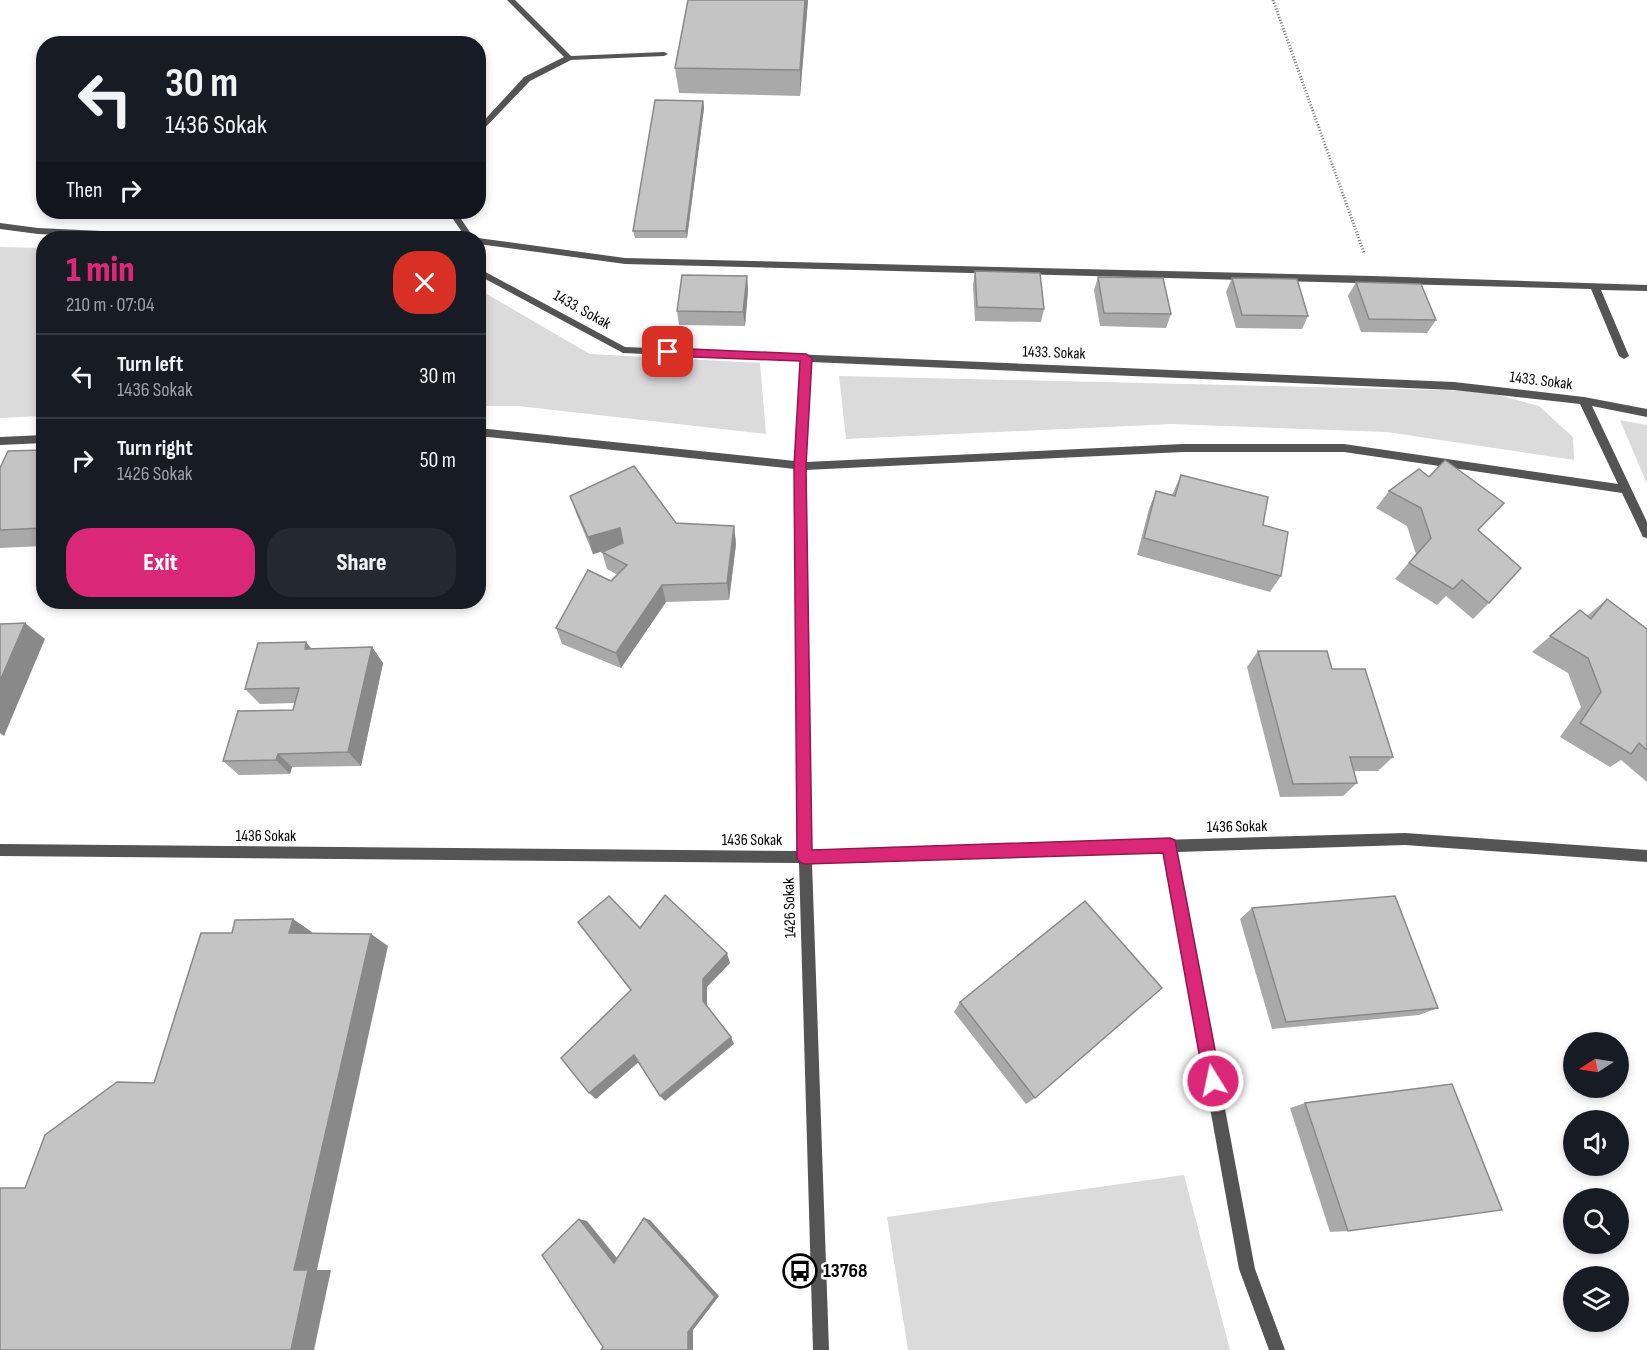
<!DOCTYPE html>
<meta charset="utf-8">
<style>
:root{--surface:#171b24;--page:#242831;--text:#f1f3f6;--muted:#9ea1a6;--line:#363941;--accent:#db2777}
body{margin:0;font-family:"Sofia Sans Condensed",sans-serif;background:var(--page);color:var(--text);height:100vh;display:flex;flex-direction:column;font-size:22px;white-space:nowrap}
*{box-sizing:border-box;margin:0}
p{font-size:20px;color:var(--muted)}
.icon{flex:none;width:33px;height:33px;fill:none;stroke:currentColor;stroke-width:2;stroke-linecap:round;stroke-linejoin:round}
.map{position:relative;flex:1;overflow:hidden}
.panel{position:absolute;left:36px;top:231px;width:450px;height:378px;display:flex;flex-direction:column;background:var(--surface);border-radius:24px;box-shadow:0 3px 9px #0003}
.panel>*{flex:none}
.guide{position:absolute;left:36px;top:36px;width:450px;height:183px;border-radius:24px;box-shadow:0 3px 9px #0003;background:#171b24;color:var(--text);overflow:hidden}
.needle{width:39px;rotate:258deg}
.tools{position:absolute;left:1563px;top:1032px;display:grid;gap:12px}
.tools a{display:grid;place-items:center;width:66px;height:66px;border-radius:50%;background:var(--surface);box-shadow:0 3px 9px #0003;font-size:30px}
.pin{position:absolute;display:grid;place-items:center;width:51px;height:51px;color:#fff;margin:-26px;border-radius:12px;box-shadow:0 3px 9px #0006}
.me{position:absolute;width:66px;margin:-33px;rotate:350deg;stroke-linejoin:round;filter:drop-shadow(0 0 4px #0008)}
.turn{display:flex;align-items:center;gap:21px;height:126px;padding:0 30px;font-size:27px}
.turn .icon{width:78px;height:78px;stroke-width:2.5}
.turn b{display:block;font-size:42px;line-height:51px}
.then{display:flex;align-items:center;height:57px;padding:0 30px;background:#0003;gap:12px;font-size:22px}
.round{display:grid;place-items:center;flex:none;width:63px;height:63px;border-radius:24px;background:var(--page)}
.head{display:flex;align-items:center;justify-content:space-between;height:102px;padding:0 30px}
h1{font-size:36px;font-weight:800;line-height:45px;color:var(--accent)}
.action{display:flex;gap:12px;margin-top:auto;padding:12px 30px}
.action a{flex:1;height:69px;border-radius:24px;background:var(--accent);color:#fff;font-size:24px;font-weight:800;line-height:69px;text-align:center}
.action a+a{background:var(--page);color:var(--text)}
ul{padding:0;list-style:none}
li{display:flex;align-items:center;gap:18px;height:84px;padding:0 30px;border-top:2px solid var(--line)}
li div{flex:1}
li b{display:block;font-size:22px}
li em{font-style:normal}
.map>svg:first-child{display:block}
.green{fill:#dbdbdb}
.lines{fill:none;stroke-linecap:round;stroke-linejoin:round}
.path{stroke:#767676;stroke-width:3;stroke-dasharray:1 2;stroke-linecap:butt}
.lane{fill:#545454;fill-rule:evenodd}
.street{fill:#545454;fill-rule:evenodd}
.wall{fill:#a9a9a9}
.shaded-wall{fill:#898989}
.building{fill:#c4c4c4;stroke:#898989;stroke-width:1.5}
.route{fill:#db2777;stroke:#8e194d;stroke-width:1.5}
.labels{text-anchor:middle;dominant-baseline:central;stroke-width:5;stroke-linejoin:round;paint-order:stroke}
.street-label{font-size:16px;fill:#000;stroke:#fff}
.near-poi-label{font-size:20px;font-weight:bold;fill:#000;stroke:#fff;text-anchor:start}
</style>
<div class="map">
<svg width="1647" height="1350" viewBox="0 0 1647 1350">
<rect width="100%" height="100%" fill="#fff"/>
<g class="green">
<path d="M0,247L43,248V416L0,418Z"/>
<path d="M478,289L590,354L760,363L766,434L518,406H479Z"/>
<path d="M839,376L1484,391L1539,406L1573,437L1574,460L1387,432L1172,424L846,439Z"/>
<path d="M1620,420L1647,425V484Z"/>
<path d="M1184,1175L1230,1350H908L887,1217Z"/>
</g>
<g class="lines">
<path class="path" d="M1273,0L1364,253"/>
<g class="lane">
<path d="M507,0H515L571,56L664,52L668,54L664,56L571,60L530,81L478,135V127L524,77L564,57Z"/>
<path d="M452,212H460L459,216L474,238H466L451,216Z"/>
<path d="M476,238H478L625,258L1373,276L1647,285V291L1601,290L1629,356L1624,359L1619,356L1591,289L625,264L478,244V238Z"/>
</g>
<g class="street">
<path d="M0,223L38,228L187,235L192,238H135L38,234L0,229Z"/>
<path d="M478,268L625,347L1454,382L1584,397L1647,409V417L1592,406L1647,522V538L1643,537L1622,493L1344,452H1183L805,470L812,850L1405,833L1647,850V862L1405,845L1177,852L1255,1269L1285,1350H1269L1239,1269L1164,852L812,863L829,1350H813L799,863L0,856V844L798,851L795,469L478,436V428L795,461L801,361L623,353L478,275ZM811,362L1454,390L1580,404L1618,484L1344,444H1183L806,462Z"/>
<path d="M44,435V443L0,445V437Z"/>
</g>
</g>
<g class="wall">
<path d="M688,0H808L800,96L679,93L675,68Z"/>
<path d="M703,101L704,108L687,238H635L633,231Z"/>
<path d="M975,271L1044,309L1041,322L975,321L973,285Z"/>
<path d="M747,276L748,290L745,326L679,325L677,311Z"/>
<path d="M1098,277L1171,314L1166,328L1100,326L1094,290Z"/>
<path d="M1232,278L1308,316L1302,329L1236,328L1226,292Z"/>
<path d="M1356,282L1436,320L1427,333L1361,332L1348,296Z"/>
<path d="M44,450V546L0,548V468Z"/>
<path d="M1181,475L1263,525L1281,576L1270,592L1137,555L1149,509L1156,491L1172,495Z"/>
<path d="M1389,491L1478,531L1489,603L1473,619L1446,596L1437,605L1395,579L1416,554L1407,526L1376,508Z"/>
<path d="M570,496L676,523L734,526L736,544L729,600L666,602L621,668L562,644L556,628L611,581L618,575L607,569L602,552L606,550L593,554L576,513Z"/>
<path d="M1607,599L1647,629V782L1621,760L1610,767L1560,737L1581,707L1568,673L1532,652L1580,610L1587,616Z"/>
<path d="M372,647L383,663L361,766L292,767L290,774L239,775L223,761L293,710L295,703L260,704L245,689L312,649Z"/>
<path d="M1258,651L1332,669L1393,757L1378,771H1354L1357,783L1343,796L1280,797L1247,667Z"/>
<path d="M1252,908L1438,1008L1419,1015L1272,1029L1240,919Z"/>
<path d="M960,1002L1035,1098L1026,1104L954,1012Z"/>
<path d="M1305,1103L1348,1231L1330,1232L1290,1108Z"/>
</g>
<g class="shaded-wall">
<path d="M805,0H808L800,96V70Z"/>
<path d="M703,101L704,108L687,238L686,231Z"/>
<path d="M747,276L748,290L745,326L743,312Z"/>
<path d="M734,526L736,544L729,600L727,583Z"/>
<path d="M620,528L625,545L593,554L588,537Z"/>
<path d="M662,585L666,602L621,668L616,653Z"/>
<path d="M25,623L45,639L4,736L0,733V681Z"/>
<path d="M306,642L319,658L305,649Z"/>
<path d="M372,647L383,663L361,766L348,752Z"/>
<path d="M278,754L292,767L290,774L276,760Z"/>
<path d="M293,919L312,932L309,946L289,933Z"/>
<path d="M371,934L388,946L317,1270H294Z"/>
<path d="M727,953L730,963L707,987V1009L703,1001V979Z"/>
<path d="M731,1037L734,1044L665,1101L660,1096Z"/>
<path d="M634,1055L640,1061L596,1099L589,1093Z"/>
<path d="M644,1218L650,1220L719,1296L693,1330V1350H688Z"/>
<path d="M579,1219L587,1221L621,1263H614Z"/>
<path d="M308,1270H331L314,1350H291Z"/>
</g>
<g class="building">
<path d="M688,0H805L800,70L675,68Z"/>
<path d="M655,100L703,101L686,231H633Z"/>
<path d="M975,271L1040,273L1044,309L977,307Z"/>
<path d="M682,275L747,276L743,312L677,311Z"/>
<path d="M1098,277L1163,278L1171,314L1104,313Z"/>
<path d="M1232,278L1297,279L1308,316L1242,315Z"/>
<path d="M1356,282L1421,284L1436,320L1369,319Z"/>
<path d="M44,450V528L0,530V468L8,451Z"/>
<path d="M1445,460L1504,503L1478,530L1521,568L1489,603L1462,580L1453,589L1409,563L1431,538L1421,508L1389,491L1419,469L1429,477Z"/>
<path d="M634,466L676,523L734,526L727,583L662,585L616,653L556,628L588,570L611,581L627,565L602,552L623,543L620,528L588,537L570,496Z"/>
<path d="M1181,475L1268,497L1263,525L1288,532L1281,576L1144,538L1156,491L1175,496Z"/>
<path d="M1607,599L1647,629V750L1639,743L1631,754L1580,723L1601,692L1588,658L1550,636L1580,610L1591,619Z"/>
<path d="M25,623L0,681V624Z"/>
<path d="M306,642L305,649L372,647L348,752L278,754L276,760L223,761L238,711L293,710L299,688L245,689L258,643Z"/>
<path d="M1258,651H1327L1332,669H1365L1393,757H1350L1357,783L1293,784Z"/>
<path d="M665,895L727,953L703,979V1001L731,1037L660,1096L634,1055L589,1093L561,1058L631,990L578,922L609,896L640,928Z"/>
<path d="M1395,896L1438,1008L1286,1022L1252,908Z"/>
<path d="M1085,901L1162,988L1035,1098L960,1002Z"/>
<path d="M293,919L289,933L371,934L294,1270H308L291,1350H0V1188H25L45,1135L117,1082L154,1083L201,933H232L235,920Z"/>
<path d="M1452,1084L1502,1210L1348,1231L1305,1103Z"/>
<path d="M644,1218L715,1297L688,1332V1350H601L603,1347L542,1255L579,1219L614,1263Z"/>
</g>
<path class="route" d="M668,348L806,354L812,358L806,466L812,850L1170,838L1175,840L1221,1081L1219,1087L1213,1089L1207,1087L1204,1081L1163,853L805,864L799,862L797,857L794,466L800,361L668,356L663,352Z"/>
<defs>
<symbol id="bus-ring" viewBox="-11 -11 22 22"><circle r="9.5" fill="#fff" stroke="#000" stroke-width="1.5"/><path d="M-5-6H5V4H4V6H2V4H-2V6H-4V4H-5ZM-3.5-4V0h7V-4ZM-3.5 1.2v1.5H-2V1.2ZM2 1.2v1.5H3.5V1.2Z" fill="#000"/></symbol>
</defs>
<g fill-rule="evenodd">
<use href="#bus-ring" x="781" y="1252" width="38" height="38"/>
</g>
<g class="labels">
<g class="street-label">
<text transform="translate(582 310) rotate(29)">1433. Sokak</text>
<text transform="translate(1054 353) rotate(2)">1433. Sokak</text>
<text transform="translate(1541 381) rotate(7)">1433. Sokak</text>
<text transform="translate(1237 827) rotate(-1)">1436 Sokak</text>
<text x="266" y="836">1436 Sokak</text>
<text x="752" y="840">1436 Sokak</text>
<text transform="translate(790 908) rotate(-92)">1426 Sokak</text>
</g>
<g class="near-poi-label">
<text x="823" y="1271">13768</text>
</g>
</g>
</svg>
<div class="tools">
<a><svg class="needle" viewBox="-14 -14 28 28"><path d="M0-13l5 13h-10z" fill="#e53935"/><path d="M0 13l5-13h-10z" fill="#9ea1a6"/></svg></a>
<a><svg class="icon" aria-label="sound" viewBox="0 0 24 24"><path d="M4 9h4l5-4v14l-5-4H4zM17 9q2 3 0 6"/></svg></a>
<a><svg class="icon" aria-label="search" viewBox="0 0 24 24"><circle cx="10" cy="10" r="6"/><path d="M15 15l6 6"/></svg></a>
<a><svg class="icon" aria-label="layers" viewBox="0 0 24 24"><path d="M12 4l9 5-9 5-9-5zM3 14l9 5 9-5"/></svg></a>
</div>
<div class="pin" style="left:668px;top:352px;background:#d93025"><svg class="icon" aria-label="arrive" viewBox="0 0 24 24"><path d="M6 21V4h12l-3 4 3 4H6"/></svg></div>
<svg class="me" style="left:1213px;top:1081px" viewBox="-20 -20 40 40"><circle r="17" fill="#db2777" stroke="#fff" stroke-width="3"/><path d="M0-11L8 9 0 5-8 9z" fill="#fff"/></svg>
<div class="guide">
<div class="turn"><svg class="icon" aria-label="left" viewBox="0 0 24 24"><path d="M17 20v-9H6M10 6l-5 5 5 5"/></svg><div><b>30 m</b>1436 Sokak</div></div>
<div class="then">Then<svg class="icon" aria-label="right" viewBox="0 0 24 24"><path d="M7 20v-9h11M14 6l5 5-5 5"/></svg></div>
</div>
<section class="panel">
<div class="head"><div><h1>1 min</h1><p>210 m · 07:04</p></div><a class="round" style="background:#d93025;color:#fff"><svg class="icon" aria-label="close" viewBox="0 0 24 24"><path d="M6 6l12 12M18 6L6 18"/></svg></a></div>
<ul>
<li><svg class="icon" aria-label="left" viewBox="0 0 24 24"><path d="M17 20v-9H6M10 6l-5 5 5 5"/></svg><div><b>Turn left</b><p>1436 Sokak</p></div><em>30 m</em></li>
<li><svg class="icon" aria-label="right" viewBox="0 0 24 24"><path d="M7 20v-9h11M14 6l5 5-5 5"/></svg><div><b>Turn right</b><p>1426 Sokak</p></div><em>50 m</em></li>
</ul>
<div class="action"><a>Exit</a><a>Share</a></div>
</section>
</div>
